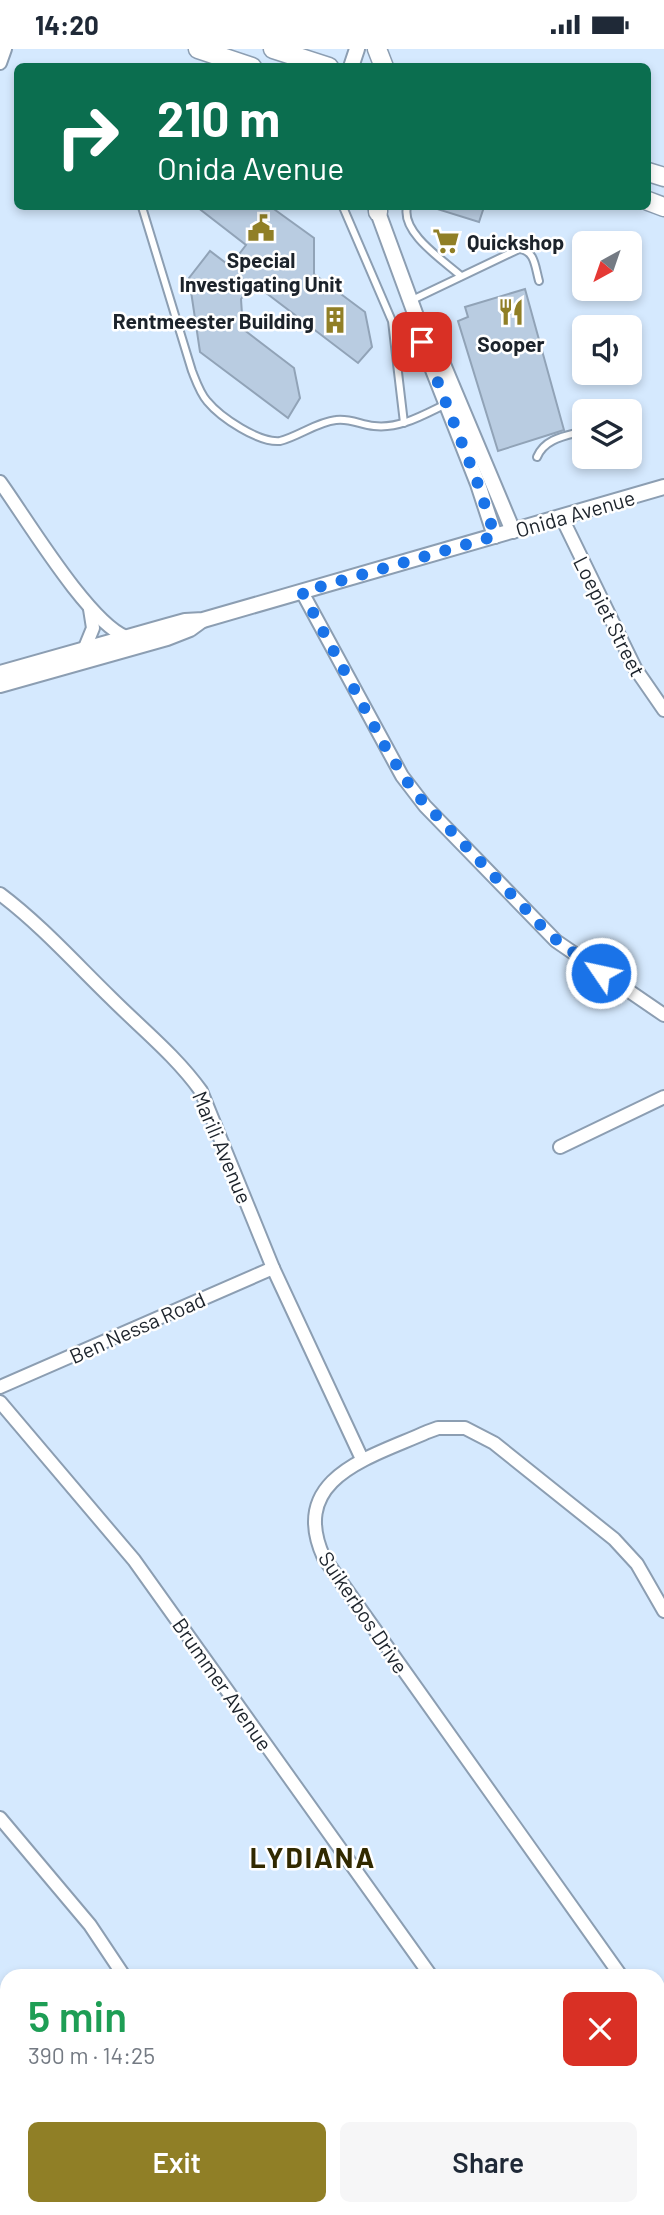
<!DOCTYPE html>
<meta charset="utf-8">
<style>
:root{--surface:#fff;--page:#f6f6f7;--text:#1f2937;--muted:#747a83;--accent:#907f26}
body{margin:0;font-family:Barlow,sans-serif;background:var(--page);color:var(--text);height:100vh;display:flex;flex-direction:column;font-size:26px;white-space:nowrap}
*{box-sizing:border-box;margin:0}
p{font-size:23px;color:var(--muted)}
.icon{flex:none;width:38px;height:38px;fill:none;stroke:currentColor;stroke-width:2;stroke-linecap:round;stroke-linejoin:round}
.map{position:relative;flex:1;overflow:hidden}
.details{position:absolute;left:0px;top:1920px;width:665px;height:247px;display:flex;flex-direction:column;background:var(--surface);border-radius:21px 21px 0 0;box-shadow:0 4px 10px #0003}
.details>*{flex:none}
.banner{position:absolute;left:14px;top:14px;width:637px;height:147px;border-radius:10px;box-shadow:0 4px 10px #0003;background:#0b6e4f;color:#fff;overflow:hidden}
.needle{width:46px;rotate:220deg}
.tools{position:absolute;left:572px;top:182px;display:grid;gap:14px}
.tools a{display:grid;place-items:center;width:70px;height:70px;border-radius:10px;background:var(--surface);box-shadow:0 4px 10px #0003;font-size:35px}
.pin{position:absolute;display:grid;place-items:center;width:60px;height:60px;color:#fff;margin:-30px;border-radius:14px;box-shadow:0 4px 10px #0006}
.me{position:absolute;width:77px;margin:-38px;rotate:304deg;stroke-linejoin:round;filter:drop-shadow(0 0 5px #0008)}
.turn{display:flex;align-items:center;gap:24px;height:147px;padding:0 28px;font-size:32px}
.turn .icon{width:91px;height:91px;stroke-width:2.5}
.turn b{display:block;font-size:49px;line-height:60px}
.round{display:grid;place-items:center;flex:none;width:74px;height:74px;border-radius:10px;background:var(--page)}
.headline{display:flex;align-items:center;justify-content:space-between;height:119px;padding:0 28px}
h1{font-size:42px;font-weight:600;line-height:52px;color:#1e9e55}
.button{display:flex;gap:14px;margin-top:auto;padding:14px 28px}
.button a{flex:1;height:80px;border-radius:10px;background:var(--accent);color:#fff;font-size:28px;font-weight:600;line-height:80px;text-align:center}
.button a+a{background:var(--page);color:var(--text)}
.status{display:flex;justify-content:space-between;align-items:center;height:49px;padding:0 35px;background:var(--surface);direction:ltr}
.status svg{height:19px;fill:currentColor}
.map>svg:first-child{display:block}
.building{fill:#b9cce1;stroke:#91a3b7;stroke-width:2}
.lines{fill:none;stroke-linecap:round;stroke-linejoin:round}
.service-casing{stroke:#8c9eb2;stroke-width:10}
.minor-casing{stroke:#8c9eb2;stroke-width:16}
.tertiary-casing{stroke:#8c9eb2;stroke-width:18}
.secondary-casing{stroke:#8c9eb2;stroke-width:21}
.service{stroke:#fff;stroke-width:6}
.minor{stroke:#fff;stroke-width:12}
.tertiary{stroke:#fff;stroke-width:14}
.secondary{stroke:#fff;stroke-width:18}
.route{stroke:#1a73e8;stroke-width:12;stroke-dasharray:0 21.6}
.labels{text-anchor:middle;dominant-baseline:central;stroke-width:5;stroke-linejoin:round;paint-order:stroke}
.poi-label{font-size:21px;font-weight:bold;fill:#1c232b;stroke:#fff}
.street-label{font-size:21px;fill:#1c232b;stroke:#fff}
.district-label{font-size:28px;font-weight:bold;letter-spacing:2px;fill:#312900;stroke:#fff}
</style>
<div class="status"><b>14:20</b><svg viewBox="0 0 49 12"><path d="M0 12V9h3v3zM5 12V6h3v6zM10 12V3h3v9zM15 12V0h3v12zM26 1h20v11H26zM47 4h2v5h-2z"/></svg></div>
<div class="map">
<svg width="664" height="2166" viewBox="0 0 664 2166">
<rect width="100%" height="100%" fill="#d5e9fe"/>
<g class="building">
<path d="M197,158H271L314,189V225L365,263L372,298L358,314L253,234L241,250L243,280L294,319L300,349L288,369L200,303L189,229L210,202L230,217L246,196Z"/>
<path d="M438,158H484L479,173L437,160Z"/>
<path d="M525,240L564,381L498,402L458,272L468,268L465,258Z"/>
</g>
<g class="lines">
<defs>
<g id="service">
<path d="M142,158L192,322C196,332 200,344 207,352C221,369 259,394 280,392C299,387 317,373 336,371C350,369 361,376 374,377C400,380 423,366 446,355"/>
<path d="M343,158L392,272L404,374"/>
<path d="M407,158C401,184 443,211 461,227"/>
<path d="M410,252L519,200C535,201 535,218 539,232"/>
<path d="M537,408C545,389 566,387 584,382"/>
</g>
<g id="minor">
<path d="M0,14L5,0"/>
<path d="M0,433C26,469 88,573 126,588"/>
<path d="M562,469L635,619L664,661"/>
<path d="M302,543L402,727L425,757L556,892L664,966"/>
<path d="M84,601L93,579L90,560"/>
<path d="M0,845C40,875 75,914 111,949C141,979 176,1007 201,1042L273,1219L362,1410"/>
<path d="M560,1098L664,1048"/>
<path d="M0,1338L273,1219"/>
<path d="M0,1353L134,1511L431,1927"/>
<path d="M0,1769L90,1876L124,1927"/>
<path d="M621,1927L324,1509C287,1428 372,1408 427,1383L438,1379H465L494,1394L614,1490L637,1515L664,1562"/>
<path d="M658,1980L664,1988"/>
<path d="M0,2110L7,2108"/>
<path d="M599,2160L603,2166"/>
<path d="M335,2166V2160"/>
</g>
<g id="tertiary">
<path d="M351,18L357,0"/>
<path d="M376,158L416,267L422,293L478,435L495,487"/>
<path d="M424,280L437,301L513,482"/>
<path d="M0,624L167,577L185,572L203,571L664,438"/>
<path d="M0,636L167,589L190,580L201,572"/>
</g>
<g id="secondary">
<path d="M198,0L252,18"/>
<path d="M273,0L329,18"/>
<path d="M377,0L384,18"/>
<path d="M648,123L664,128"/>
<path d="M648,152L664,158"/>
<path d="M378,158V163"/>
</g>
</defs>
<use href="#service" class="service-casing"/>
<use href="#minor" class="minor-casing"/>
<use href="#tertiary" class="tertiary-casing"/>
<use href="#secondary" class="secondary-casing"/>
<use href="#service" class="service"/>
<use href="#minor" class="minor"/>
<use href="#tertiary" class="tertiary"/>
<use href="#secondary" class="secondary"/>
</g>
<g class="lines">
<path class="route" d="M422,293L478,435L495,487L302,543L388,703L414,743L550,886L601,924"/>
</g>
<defs>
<symbol id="civic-bare" viewBox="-9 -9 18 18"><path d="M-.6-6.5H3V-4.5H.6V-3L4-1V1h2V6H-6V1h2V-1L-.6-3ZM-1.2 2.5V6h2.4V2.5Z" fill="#907f26" stroke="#fff" stroke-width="2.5" paint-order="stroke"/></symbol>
<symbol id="supermarket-bare" viewBox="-9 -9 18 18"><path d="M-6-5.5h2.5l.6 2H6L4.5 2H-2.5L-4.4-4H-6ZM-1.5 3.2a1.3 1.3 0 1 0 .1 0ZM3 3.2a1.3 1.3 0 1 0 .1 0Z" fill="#907f26" stroke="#fff" stroke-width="2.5" paint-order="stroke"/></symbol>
<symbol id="restaurant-bare" viewBox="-9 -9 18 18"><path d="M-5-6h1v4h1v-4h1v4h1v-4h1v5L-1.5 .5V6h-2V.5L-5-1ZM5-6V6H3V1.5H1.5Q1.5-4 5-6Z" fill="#907f26" stroke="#fff" stroke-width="2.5" paint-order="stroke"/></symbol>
<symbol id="building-bare" viewBox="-9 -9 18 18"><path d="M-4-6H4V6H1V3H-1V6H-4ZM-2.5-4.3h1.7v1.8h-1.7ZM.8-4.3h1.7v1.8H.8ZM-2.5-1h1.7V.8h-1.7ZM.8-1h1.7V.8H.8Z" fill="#907f26" stroke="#fff" stroke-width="2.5" paint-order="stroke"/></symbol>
</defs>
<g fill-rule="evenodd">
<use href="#civic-bare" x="242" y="160" width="38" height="38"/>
<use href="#supermarket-bare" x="427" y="173" width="38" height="38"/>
<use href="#restaurant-bare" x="492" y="244" width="38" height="38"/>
<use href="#building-bare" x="316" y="252" width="38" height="38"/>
</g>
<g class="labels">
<g class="poi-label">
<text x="467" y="192" text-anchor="start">Quickshop</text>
<text x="261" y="210">Special<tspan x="261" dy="24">Investigating Unit</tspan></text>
<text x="314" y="271" text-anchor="end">Rentmeester Building</text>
<text x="511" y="294">Sooper</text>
</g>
<g class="street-label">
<text transform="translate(575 464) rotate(-16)">Onida Avenue</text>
<text transform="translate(610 567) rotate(63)">Loepiet Street</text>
<text transform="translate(223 1098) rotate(67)">Marili Avenue</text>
<text transform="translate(137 1278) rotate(-24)">Ben Nessa Road</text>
<text transform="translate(364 1563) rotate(56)">Suikerbos Drive</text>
<text transform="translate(223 1635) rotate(55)">Brummer Avenue</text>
</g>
<g class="district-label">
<text x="313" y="1808">LYDIANA</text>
</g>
</g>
</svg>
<div class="tools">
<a><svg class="needle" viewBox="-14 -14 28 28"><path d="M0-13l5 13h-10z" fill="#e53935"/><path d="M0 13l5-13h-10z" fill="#747a83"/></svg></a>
<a><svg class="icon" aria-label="sound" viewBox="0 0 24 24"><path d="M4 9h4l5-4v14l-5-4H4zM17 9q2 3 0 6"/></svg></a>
<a><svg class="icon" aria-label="layers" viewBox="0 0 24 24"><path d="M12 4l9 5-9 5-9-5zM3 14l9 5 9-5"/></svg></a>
</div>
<div class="pin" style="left:422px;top:293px;background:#d93025"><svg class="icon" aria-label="arrive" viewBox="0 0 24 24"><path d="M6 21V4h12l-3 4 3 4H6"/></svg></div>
<svg class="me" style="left:601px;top:924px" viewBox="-20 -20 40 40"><circle r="17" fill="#1a73e8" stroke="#fff" stroke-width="3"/><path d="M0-11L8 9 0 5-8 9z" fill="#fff"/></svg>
<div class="banner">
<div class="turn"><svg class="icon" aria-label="right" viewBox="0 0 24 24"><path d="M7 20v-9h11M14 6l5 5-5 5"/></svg><div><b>210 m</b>Onida Avenue</div></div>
</div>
<section class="details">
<div class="headline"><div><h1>5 min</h1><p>390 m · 14:25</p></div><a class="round" style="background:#d93025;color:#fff"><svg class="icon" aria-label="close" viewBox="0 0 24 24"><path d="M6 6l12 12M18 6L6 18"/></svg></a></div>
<div class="button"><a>Exit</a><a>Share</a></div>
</section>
</div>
